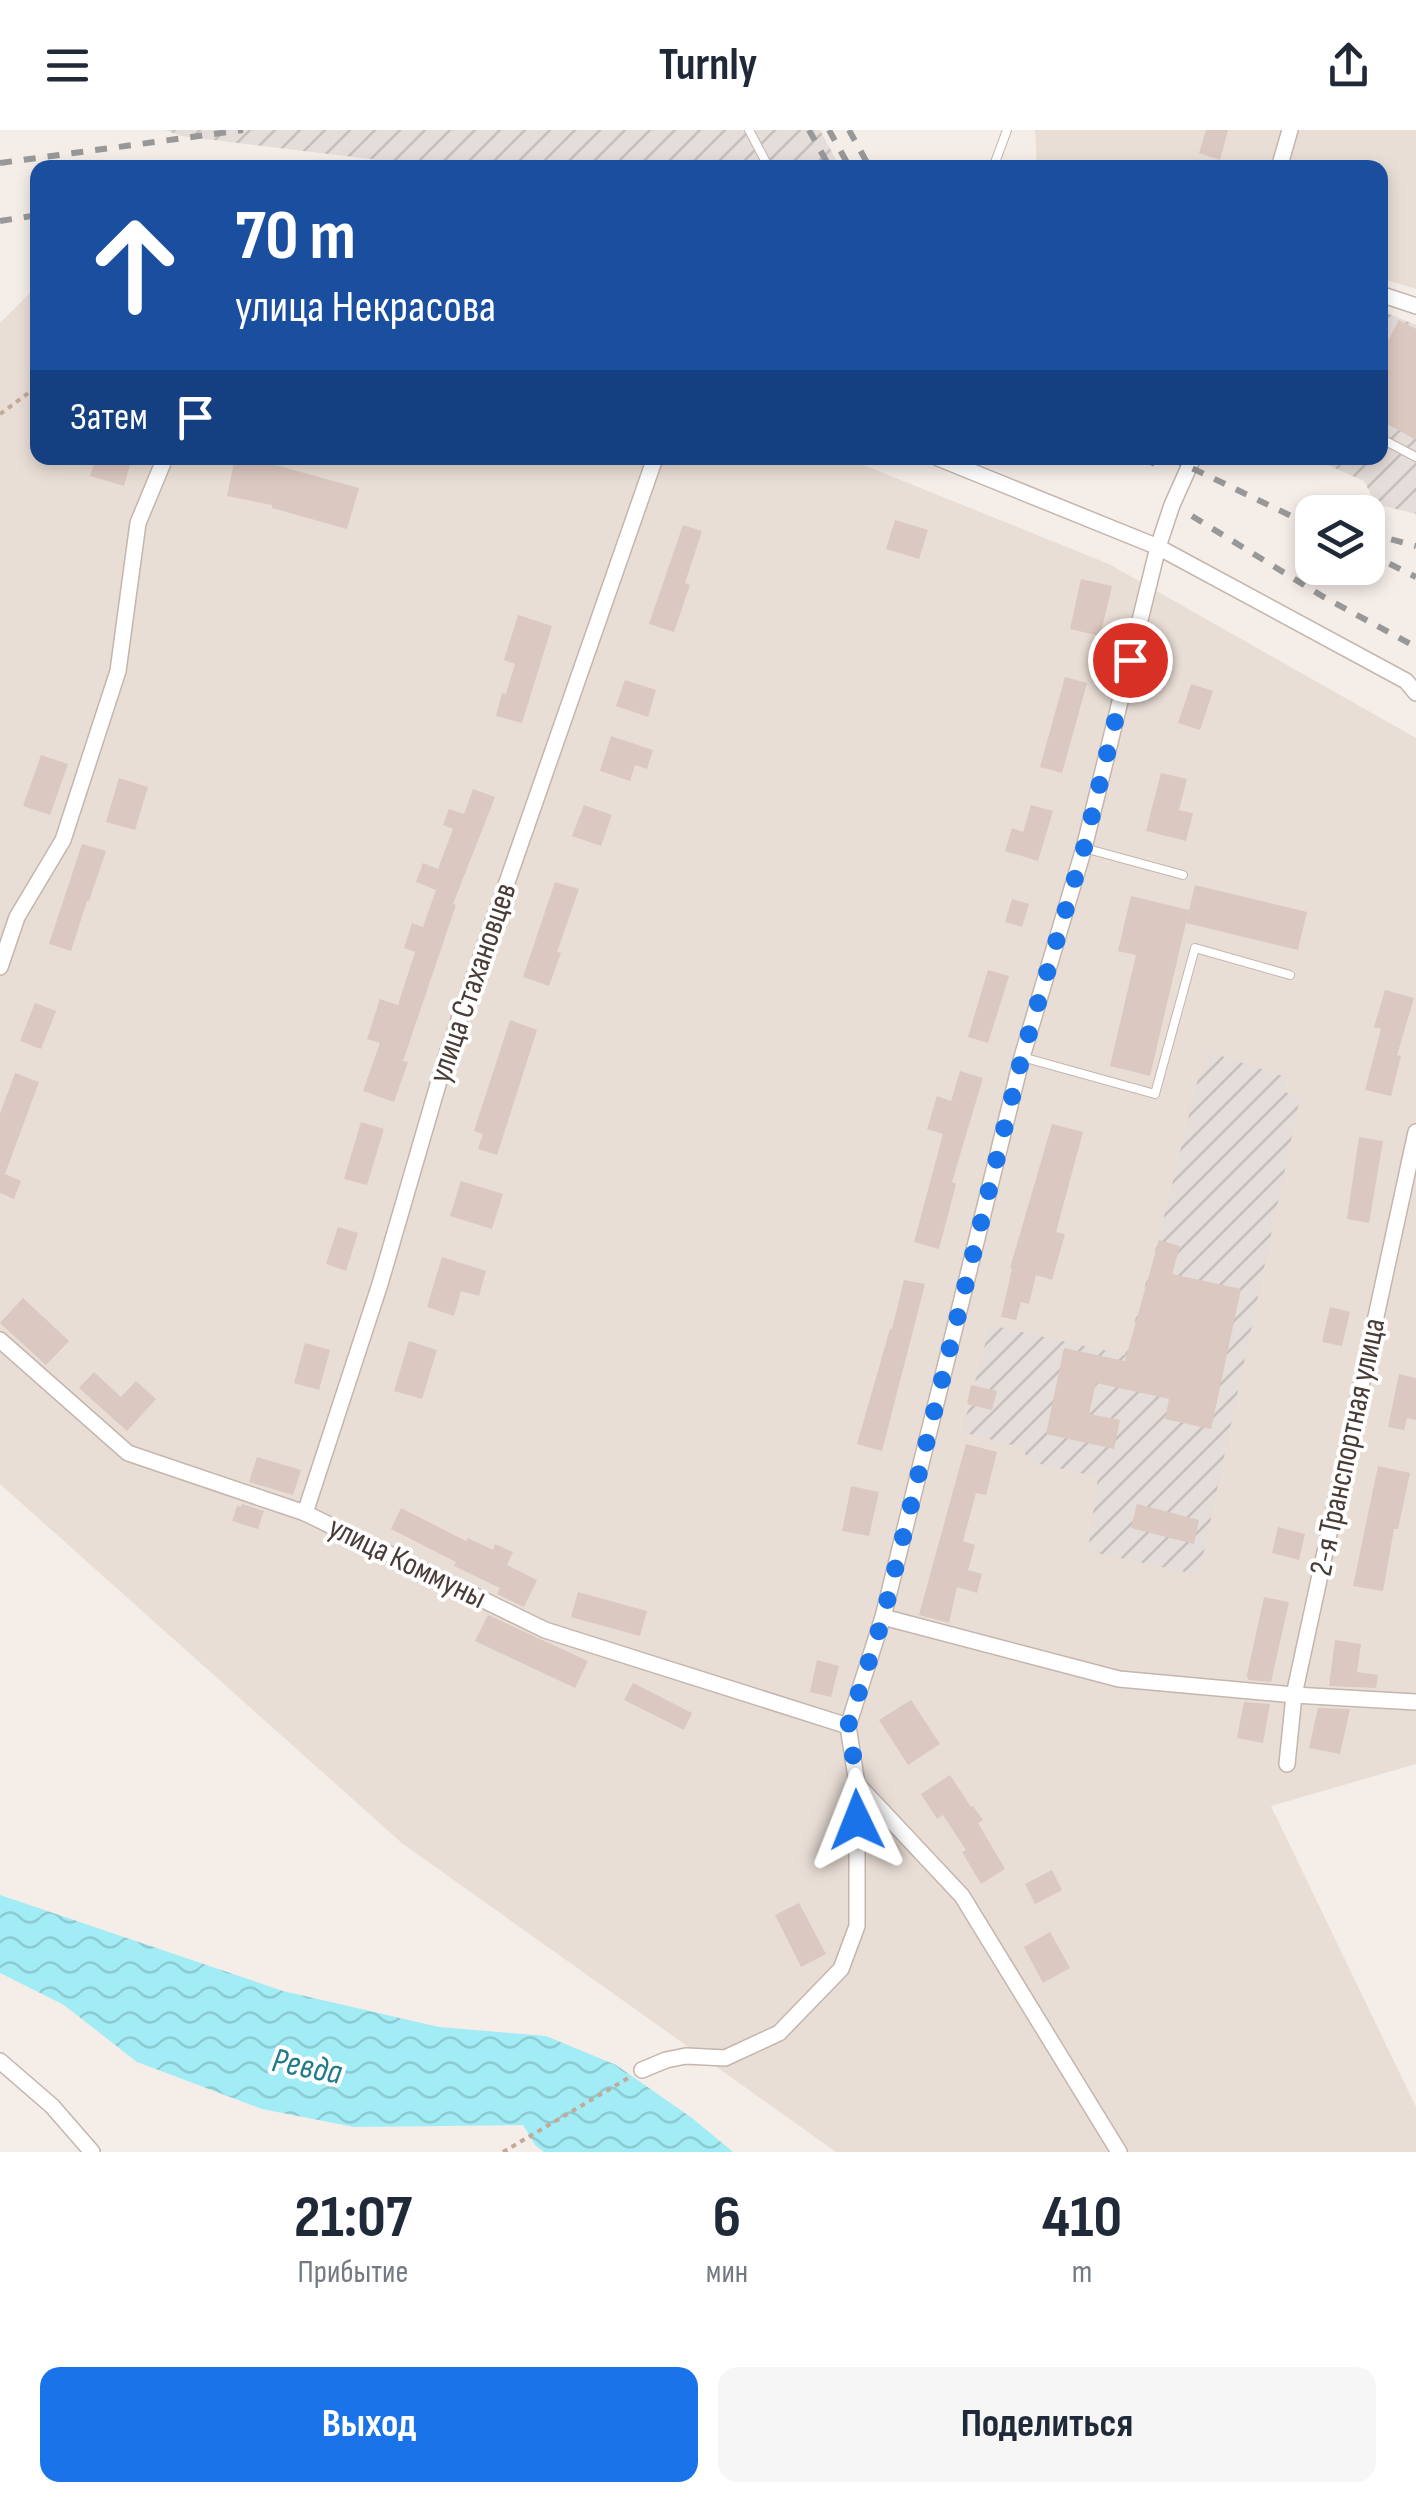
<!DOCTYPE html>
<html lang="ru">
<meta charset="utf-8">
<style>
:root{--surface:#fff;--page:#f6f6f7;--text:#1f2937;--muted:#747a83;--accent:#1a73e8}
body{margin:0;font-family:"Sofia Sans Condensed",sans-serif;background:var(--page);color:var(--text);height:100vh;display:flex;flex-direction:column;font-size:38px;white-space:nowrap}
*{box-sizing:border-box;margin:0}
p{font-size:32px;color:var(--muted)}
.icon{flex:none;width:55px;height:55px;fill:none;stroke:currentColor;stroke-width:2;stroke-linecap:round;stroke-linejoin:round}
.map{position:relative;height:2022px;overflow:hidden}
.panel{display:flex;flex-direction:column;background:var(--surface);flex:1}
.panel>*{flex:none}
.guide{position:absolute;left:30px;top:30px;width:1358px;height:305px;border-radius:20px;box-shadow:0 5px 15px #0003;background:#1a4fa0;color:#fff;overflow:hidden}
.tools{position:absolute;left:1295px;top:365px;display:grid;gap:20px}
.tools a{display:grid;place-items:center;width:90px;height:90px;border-radius:20px;background:var(--surface);box-shadow:0 5px 15px #0003;font-size:50px}
.pin{position:absolute;display:grid;place-items:center;width:85px;height:85px;color:#fff;margin:-42px;border:5px solid #fff;border-radius:50%;box-shadow:0 2px 10px #0007}
.me{position:absolute;width:110px;margin:-55px;rotate:358deg;stroke-linejoin:round;filter:drop-shadow(0 0 8px #0008)}
.turn{display:flex;align-items:center;gap:35px;height:210px;padding:0 40px;font-size:45px}
.turn .icon{width:130px;height:130px;stroke-width:2.5}
.turn b{display:block;font-size:70px;line-height:85px}
.then{display:flex;align-items:center;height:95px;padding:0 40px;background:#0003;gap:20px;font-size:38px}
.eta{display:flex;justify-content:space-evenly;align-items:center;height:170px;text-align:center}
.eta b{font-size:60px;font-weight:700;line-height:70px}
.primary-button{display:flex;gap:20px;margin-top:auto;padding:20px 40px}
.primary-button a{flex:1;height:115px;border-radius:20px;background:var(--accent);color:#fff;font-size:40px;font-weight:700;line-height:115px;text-align:center}
.primary-button a+a{background:var(--page);color:var(--text)}
header{display:flex;justify-content:space-between;align-items:center;height:130px;padding:0 40px;background:var(--surface);font-size:45px;font-weight:700}
.map>svg:first-child{display:block}
.residential{fill:#e9ded6}
.industrial{fill:url(#industrial-furrows)}
.water{fill:url(#water-waves)}
.building{fill:#dbc8c0}
.lines{fill:none;stroke-linecap:round;stroke-linejoin:round}
.lane-casing{stroke:#c4b5ad;stroke-width:10}
.street-casing{stroke:#c4b5ad;stroke-width:18}
.path{stroke:#c4a99a;stroke-width:4;stroke-dasharray:5 5;stroke-linecap:butt}
.lane{stroke:#fff;stroke-width:8}
.street{stroke:#fff;stroke-width:15}
.rail{stroke:#989898;stroke-width:6;stroke-dasharray:12 12;stroke-linecap:butt}
.route{stroke:#1a73e8;stroke-width:18;stroke-dasharray:0 32.4}
.labels{text-anchor:middle;dominant-baseline:central;stroke-width:8;stroke-linejoin:round;paint-order:stroke}
.street-label{font-size:32px;fill:#493c36;stroke:#fff}
.water-label{font-size:35px;font-style:italic;fill:#217c89;stroke:#fff}
</style>
<header><svg class="icon" aria-label="menu" viewBox="0 0 24 24"><path d="M4 6h16M4 12h16M4 18h16"/></svg>Turnly<svg class="icon" aria-label="share" viewBox="0 0 24 24"><path d="M12 15V3M7 8l5-5 5 5M5 13v7h14v-7"/></svg></header>
<div class="map">
<svg width="1416" height="2022" viewBox="0 0 1416 2022">
<defs>
<pattern id="industrial-furrows" width="10" height="10" patternUnits="userSpaceOnUse" patternTransform="scale(2.5)"><rect width="10" height="10" fill="#e5ddda"/><path d="M-1 1l2-2M0 10L10 0M9 11l2-2" fill="none" stroke="#c6bfbc"/></pattern>
<pattern id="water-waves" width="16" height="10" patternUnits="userSpaceOnUse" patternTransform="scale(2.5)"><rect width="16" height="10" fill="#a2ecf5"/><path d="M0 5q4-4 8 0t8 0" fill="none" stroke="#8dcbd3"/></pattern>
</defs>
<rect width="100%" height="100%" fill="#f5ede8"/>
<g class="residential">
<path d="M1035,0H1416V159L1380,148V38L1037,37Z"/>
<path d="M37,156L38,328H846L1109,434L1416,608V1634L1271,1676L1416,1977V2022H836L403,1714L0,1354V193Z"/>
</g>
<g class="industrial">
<path d="M165,0H820L840,37L444,38L181,6Z"/>
<path d="M1380,180L1416,195V384L1376,374L1364,351L1312,328H1380Z"/>
<path d="M1209,922L1286,947L1283,961L1300,968L1199,1445L1088,1421L1098,1347L1031,1332L1020,1317L962,1302L990,1195L1125,1225L1159,1107L1199,945L1205,942Z"/>
</g>
<path class="water" d="M0,1765L283,1861L439,1897L546,1906L616,1935L692,1988L733,2022H544L535,2015L523,1995L354,1997L262,1979L137,1932L64,1875L0,1843Z"/>
<g class="building">
<path d="M1206,0H1228L1220,30L1199,23Z"/>
<path d="M1399,190L1416,199V310L1380,290V226Z"/>
<path d="M96,328H132L124,356L90,346Z"/>
<path d="M235,328H270L268,333L359,358L347,399L272,378V375L227,366Z"/>
<path d="M895,390L928,400L919,429L886,419Z"/>
<path d="M683,395L702,401L685,453L690,455L674,502L649,494Z"/>
<path d="M1081,449L1112,456L1100,506L1070,499Z"/>
<path d="M518,485L552,496L522,593L496,586L502,563L506,564L515,534L504,530Z"/>
<path d="M1065,547L1087,553L1062,643L1040,637Z"/>
<path d="M625,550L656,560L648,587L616,576Z"/>
<path d="M1191,554L1213,561L1200,600L1178,593Z"/>
<path d="M611,606L653,620L647,639L635,635L630,651L600,641Z"/>
<path d="M41,625L68,634L50,685L23,676Z"/>
<path d="M1161,643L1187,649L1179,680L1193,683L1186,711L1146,701Z"/>
<path d="M119,648L148,657L135,700L106,692Z"/>
<path d="M473,659L495,667L453,774L456,775L403,931L408,932L394,972L363,961L380,913L367,909L380,869L398,875L415,822L404,818L412,793L423,797L436,760L416,752L423,733L438,739L453,699L443,695L449,679L464,684Z"/>
<path d="M584,675L612,685L601,716L572,706Z"/>
<path d="M1031,675L1053,681L1038,731L1005,721L1012,698L1023,702Z"/>
<path d="M82,714L106,721L89,771H87L71,821L49,814Z"/>
<path d="M555,752L579,759L557,822L561,823L549,856L523,847Z"/>
<path d="M1195,755L1307,782L1298,820L1186,793Z"/>
<path d="M1131,766L1189,780L1150,946L1110,936L1136,825L1118,821Z"/>
<path d="M1012,769L1029,774L1022,797L1005,792Z"/>
<path d="M988,840L1009,846L988,913L968,907Z"/>
<path d="M1385,860L1414,868L1397,925L1401,926L1391,966L1365,960L1381,899L1374,897Z"/>
<path d="M35,873L56,881L41,919L20,911Z"/>
<path d="M510,890L537,900L497,1025L478,1019L483,1004L474,1001Z"/>
<path d="M960,941L983,948L952,1052L956,1054L939,1119L914,1112L943,1004L927,999L937,966L951,971Z"/>
<path d="M15,943L39,952L5,1044L21,1051L14,1069L0,1063V984Z"/>
<path d="M361,992L384,999L367,1055L344,1049Z"/>
<path d="M1052,994L1083,1002L1056,1102L1065,1104L1052,1150L1036,1145L1029,1174L1021,1172L1016,1190L1001,1187L1012,1139L1010,1138Z"/>
<path d="M1359,1007L1383,1011L1369,1093L1347,1089Z"/>
<path d="M461,1051L503,1064L492,1099L450,1086Z"/>
<path d="M338,1097L358,1103L346,1141L326,1134Z"/>
<path d="M1159,1110L1180,1116L1172,1144L1241,1159L1211,1299L1165,1289L1169,1269L1096,1253L1089,1284L1120,1290L1114,1319L1046,1304L1064,1218L1125,1231Z"/>
<path d="M442,1127L486,1141L479,1166L461,1161L454,1186L427,1177Z"/>
<path d="M904,1150L925,1154L882,1321L857,1314L890,1199H892Z"/>
<path d="M23,1168L69,1211L46,1235L0,1193Z"/>
<path d="M1330,1177L1350,1182L1342,1216L1322,1212Z"/>
<path d="M409,1211L437,1220L422,1269L394,1261Z"/>
<path d="M305,1213L330,1220L319,1260L294,1253Z"/>
<path d="M94,1242L121,1267L136,1251L156,1269L127,1301L79,1258Z"/>
<path d="M1399,1244L1416,1248V1290L1407,1288L1404,1300L1388,1297Z"/>
<path d="M971,1255L997,1261L992,1280L967,1274Z"/>
<path d="M966,1314L997,1322L986,1365L976,1363L963,1411L975,1415L968,1440L982,1444L977,1463L957,1457L949,1493L919,1485Z"/>
<path d="M257,1327L301,1340L293,1365L249,1352Z"/>
<path d="M1378,1336L1410,1343L1398,1399H1394L1383,1461L1353,1456Z"/>
<path d="M851,1356L879,1362L869,1406L842,1401Z"/>
<path d="M242,1374L264,1381L258,1399L232,1391L237,1376L241,1377Z"/>
<path d="M1137,1374L1199,1390L1194,1414L1131,1398Z"/>
<path d="M401,1378L466,1411L468,1408L493,1420L495,1414L513,1422L507,1435L537,1450L524,1477L497,1464L500,1458L454,1436L456,1432L391,1399Z"/>
<path d="M1278,1397L1305,1404L1299,1430L1272,1423Z"/>
<path d="M578,1462L647,1481L640,1506L571,1487Z"/>
<path d="M1264,1467L1289,1472L1271,1552L1248,1550L1247,1545Z"/>
<path d="M488,1485L588,1531L575,1558L475,1511Z"/>
<path d="M1335,1510L1361,1514L1357,1542L1378,1545L1376,1558L1329,1556Z"/>
<path d="M817,1530L839,1536L831,1567L810,1562Z"/>
<path d="M633,1553L692,1583L684,1600L624,1570Z"/>
<path d="M911,1570L940,1614L908,1635L879,1590Z"/>
<path d="M1244,1572L1270,1574L1263,1613L1237,1608Z"/>
<path d="M1318,1578L1350,1579L1340,1624L1309,1618Z"/>
<path d="M950,1645L971,1677L973,1676L983,1690L978,1693L1005,1739L981,1754L962,1722L966,1720L943,1685L937,1689L921,1664Z"/>
<path d="M1052,1740L1062,1760L1035,1774L1025,1754Z"/>
<path d="M799,1773L826,1824L801,1837L775,1785Z"/>
<path d="M1050,1802L1070,1838L1043,1853L1024,1817Z"/>
</g>
<g class="lines">
<defs>
<g id="lane">
<path d="M749,0L769,38"/>
<path d="M993,38L1007,0"/>
<path d="M1380,308L1416,327"/>
<path d="M1084,718L1183,745"/>
<path d="M1022,927L1155,964L1195,818L1290,845"/>
</g>
<g id="street">
<path d="M1279,38L1290,0"/>
<path d="M1380,164L1416,176"/>
<path d="M938,328L1158,417L1406,551L1416,563"/>
<path d="M0,837L17,787L63,710L118,541L138,393L165,328"/>
<path d="M0,1210L128,1323L305,1383L545,1500L848,1596"/>
<path d="M305,1383L380,1154L446,927L655,328"/>
<path d="M883,1487L1119,1549L1294,1565L1416,1572"/>
<path d="M1287,1634L1294,1565L1416,1002"/>
<path d="M0,1931L52,1976L92,2022"/>
<path d="M642,1940L666,1930L686,1926L725,1928L779,1903L841,1839L857,1796V1654"/>
<path d="M1119,2022L962,1766L857,1654L848,1596L883,1487L1022,927L1084,718L1158,417L1172,375L1193,328"/>
</g>
</defs>
<use href="#lane" class="lane-casing"/>
<use href="#street" class="street-casing"/>
<g class="path">
<path d="M0,284L38,256"/>
<path d="M503,2022L630,1947"/>
</g>
<use href="#lane" class="lane"/>
<use href="#street" class="street"/>
<g class="rail">
<path d="M809,0L829,36"/>
<path d="M829,0L850,38"/>
<path d="M849,0L870,38"/>
<path d="M0,33L243,0"/>
<path d="M0,91L38,85"/>
<path d="M1144,328L1155,334"/>
<path d="M1171,328L1312,396"/>
<path d="M1192,386L1322,466L1416,517"/>
<path d="M1368,403L1416,416"/>
<path d="M1368,423L1416,447"/>
</g>
</g>
<g class="lines">
<path class="route" d="M857,1690L856,1643L848,1596L883,1488L1022,927L1084,718L1130,530"/>
</g>
<g class="labels">
<g class="street-label">
<text transform="translate(473 853) rotate(-71)">улица Стахановцев</text>
<text transform="translate(1348 1317) rotate(-78)">2-я Транспортная улица</text>
<text transform="translate(407 1433) rotate(26)">улица Коммуны</text>
</g>
<g class="water-label">
<text transform="translate(307 1937) rotate(11)">Ревда</text>
</g>
</g>
</svg>
<div class="tools">
<a><svg class="icon" aria-label="layers" viewBox="0 0 24 24"><path d="M12 4l9 5-9 5-9-5zM3 14l9 5 9-5"/></svg></a>
</div>
<div class="pin" style="left:1130px;top:530px;background:#d93025"><svg class="icon" aria-label="arrive" viewBox="0 0 24 24"><path d="M6 21V4h12l-3 4 3 4H6"/></svg></div>
<svg class="me" style="left:857px;top:1690px" viewBox="-20 -20 40 40"><path d="M0-17L14 15 0 8-14 15z" fill="#1a73e8" stroke="#fff" stroke-width="4"/></svg>
<div class="guide">
<div class="turn"><svg class="icon" aria-label="ahead" viewBox="0 0 24 24"><path d="M12 20V5M6 11l6-6 6 6"/></svg><div><b>70 m</b>улица Некрасова</div></div>
<div class="then">Затем<svg class="icon" aria-label="arrive" viewBox="0 0 24 24"><path d="M6 21V4h12l-3 4 3 4H6"/></svg></div>
</div>
</div>
<section class="panel">
<div class="eta">
<div><b>21:07</b><p>Прибытие</p></div>
<div><b>6</b><p>мин</p></div>
<div><b>410</b><p>m</p></div>
</div>
<div class="primary-button"><a>Выход</a><a>Поделиться</a></div>
</section>
